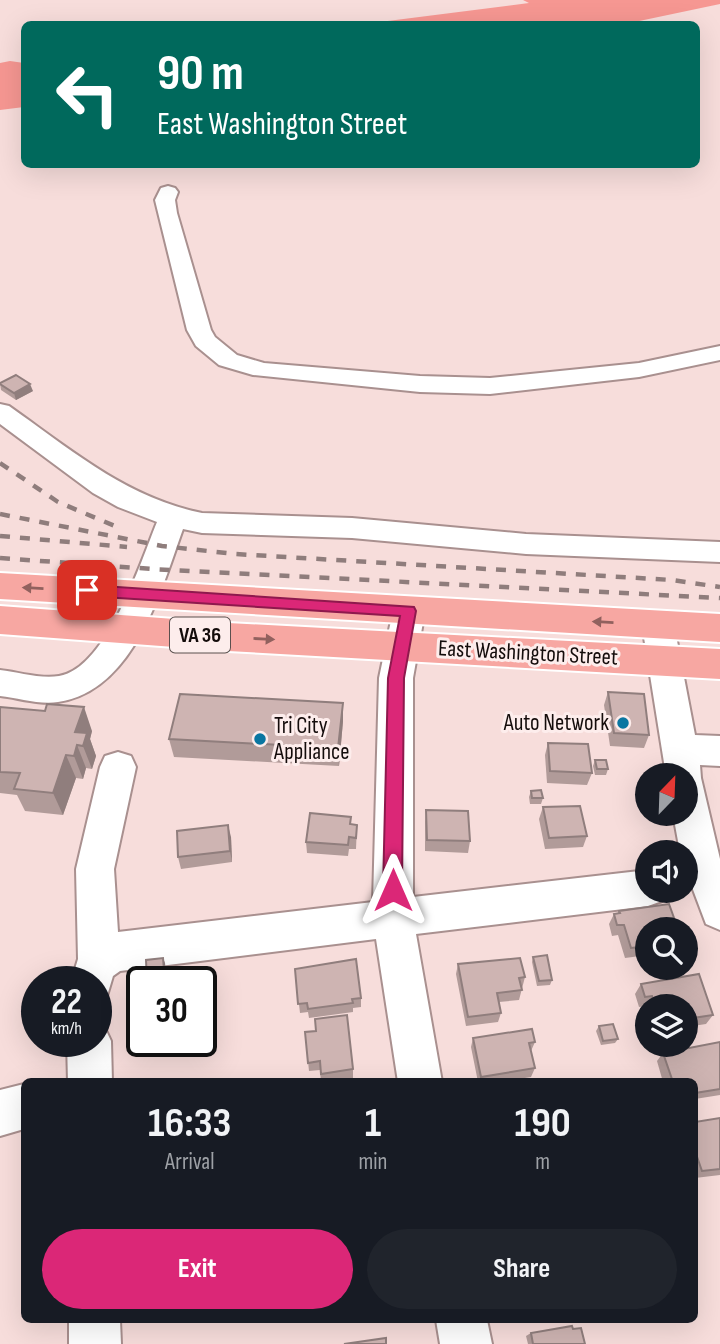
<!DOCTYPE html>
<style>
:root{--surface:#171b24;--page:#20242c;--text:#f1f3f6;--muted:#9ea1a6;--accent:#db2777}
body{margin:0;font-family:"Sofia Sans Condensed",sans-serif;background:var(--page);color:var(--text);height:100vh;display:flex;flex-direction:column;font-size:26px;white-space:nowrap}
*{box-sizing:border-box;margin:0}
p{font-size:23px;color:var(--muted)}
.icon{flex:none;width:38px;height:38px;fill:none;stroke:currentColor;stroke-width:2;stroke-linecap:round;stroke-linejoin:round}
.map{position:relative;flex:1;overflow:hidden}
.details{position:absolute;left:21px;top:1078px;width:677px;height:245px;display:flex;flex-direction:column;background:var(--surface);border-radius:10px;box-shadow:0 7px 28px #0002}
.details>*{flex:none}
.banner{position:absolute;left:21px;top:21px;width:679px;height:147px;border-radius:10px;box-shadow:0 7px 28px #0002;background:#00695c;color:#fff;overflow:hidden}
.needle{width:46px;rotate:23deg}
.buttons{position:absolute;left:635px;top:763px;display:grid;gap:14px}
.buttons a{display:grid;place-items:center;width:63px;height:63px;border-radius:50%;background:var(--surface);box-shadow:0 7px 28px #0002;font-size:35px}
.speed{position:absolute;left:21px;top:966px;display:flex;gap:14px;font-size:35px;font-weight:700;text-align:center}
.speed>*{display:grid;place-content:center;width:91px;height:91px;border-radius:50%;background:var(--surface);box-shadow:0 7px 28px #0002;line-height:1}
.speed small{font-size:18px;font-weight:400}
.speed .limit{border:4px solid #111;border-radius:10px;background:#fff;color:#111}
.pin{position:absolute;display:grid;place-items:center;width:60px;height:60px;color:#fff;margin:-30px;border-radius:14px;box-shadow:0 4px 10px #0006}
.me{position:absolute;width:77px;margin:-38px;rotate:0deg;stroke-linejoin:round;filter:drop-shadow(0 0 5px #0008)}
.turn{display:flex;align-items:center;gap:24px;height:147px;padding:0 21px;font-size:32px}
.turn .icon{width:91px;height:91px;stroke-width:2.5}
.turn b{display:block;font-size:49px;line-height:60px}
.eta{display:flex;justify-content:space-evenly;align-items:center;height:119px;text-align:center}
.eta b{font-size:42px;font-weight:700;line-height:49px}
.button{display:flex;gap:14px;margin-top:auto;padding:14px 21px}
.button a{flex:1;height:80px;border-radius:42px;background:var(--accent);color:#fff;font-size:28px;font-weight:700;line-height:80px;text-align:center}
.button a+a{background:var(--page);color:var(--text)}
.map>svg:first-child{display:block}
.water{fill:#f69792}
.lines{fill:none;stroke-linecap:round;stroke-linejoin:round}
.minor-casing{stroke:#a9908f;stroke-width:4}
.highway-casing{stroke:#fff;stroke-width:4}
.minor{fill:#fff;fill-rule:evenodd}
.highway{fill:#f7a7a2;fill-rule:evenodd}
.rail{stroke:#8f7d7c;stroke-width:4.5;stroke-dasharray:10 10;stroke-linecap:butt}
.wall{fill:#b19b99}
.shaded-wall{fill:#907e7d}
.building{fill:#ceb4b2;stroke:#907e7d;stroke-width:2}
.oneway{fill:#91615e}
.route{fill:#db2777;stroke:#8e194d;stroke-width:2}
.poi-dot{fill:#0a76a1;stroke:#fdedec;stroke-width:2.5}
.labels{text-anchor:middle;dominant-baseline:central;stroke-width:6;stroke-linejoin:round;paint-order:stroke}
.shield{fill:#fdedec;stroke:#5a504e;stroke-width:2}
.shield-label{font-size:21px;font-weight:bold;fill:#140c0b}
.street-label{font-size:23px;fill:#140c0b;stroke:#fdedec}
.poi-label{font-size:23px;fill:#140c0b;stroke:#fdedec;text-anchor:end}
</style>
<div class="map">
<svg width="720" height="1344" viewBox="0 0 720 1344">
<rect width="100%" height="100%" fill="#f7dddb"/>
<g class="water">
<path d="M523,0H720V4L625,24H364L529,3Z"/>
<path d="M10,61L24,63V107L0,110V63Z"/>
</g>
<g class="lines">
<defs>
<g id="minor">
<path d="M168,186L175,188L178,192L175,200L177,213L211,330L215,337L237,355L264,363L420,376L490,378L639,363L720,346V360L639,377L490,394L420,392L253,375L219,365L196,346L187,330L155,200L161,188Z"/>
<path d="M0,404L9,406C70,449 127,498 202,513L352,518L526,534L720,542V562L526,554L352,538L202,533L183,529C161,590 134,691 58,702C40,705 18,698 0,696V670C18,672 40,679 59,676C107,668 141,561 157,522L118,507L93,493L0,424Z"/>
<path d="M409,599L420,603L425,611L413,678V897L648,870V891H666L662,901L648,906L416,934L442,1082H398L376,939L120,971L113,976L107,996L96,1001V982H71L78,959L76,869L100,767L105,756L118,752L131,756L136,767L114,869L118,932L373,902L379,678L393,611L398,603Z"/>
<path d="M658,613L669,617L674,625L695,735L720,736V766L700,765L701,778L720,859V930L706,924L686,871V852H680L673,814H686V775H666L642,625L647,617Z"/>
<path d="M96,1022L104,1026L111,1041L112,1082H68L67,1041H96Z"/>
<path d="M24,1084V1129L0,1136V1090Z"/>
<path d="M69,1320H120L121,1344H69Z"/>
<path d="M436,1320H487L492,1344H440Z"/>
</g>
<g id="highway">
<path d="M0,573L720,614V642L0,599Z"/>
<path d="M0,606L228,623L720,649V679L228,651L0,634Z"/>
</g>
</defs>
<use href="#minor" class="minor-casing"/>
<use href="#highway" class="highway-casing"/>
<use href="#minor" class="minor"/>
<use href="#highway" class="highway"/>
<g class="rail">
<path d="M0,463L58,502L122,529"/>
<path d="M0,514L162,546L235,554L672,580L720,587"/>
<path d="M0,536L127,547"/>
<path d="M0,558L152,569L720,598"/>
</g>
</g>
<g class="wall">
<path d="M0,383L33,391L16,400L1,390Z"/>
<path d="M608,692L649,735L644,748L610,746L604,705Z"/>
<path d="M0,707L92,731L90,739L96,756L92,769L86,768L83,779L76,778L63,815L25,811L17,795L0,793Z"/>
<path d="M343,721L339,766L174,757L169,739Z"/>
<path d="M548,743L592,773L587,785L547,783L545,755Z"/>
<path d="M595,760L608,769L606,775H595L593,766Z"/>
<path d="M531,791L543,798L541,804H530L529,797Z"/>
<path d="M543,807L587,836L583,847L545,849L539,819Z"/>
<path d="M426,810L470,841L468,853L425,851V822Z"/>
<path d="M351,825H357L356,849H349L348,856L307,853L306,842Z"/>
<path d="M231,837L232,862L181,869L178,857Z"/>
<path d="M619,911L648,929V955L625,958L618,935L612,936L609,924L614,914L618,913Z"/>
<path d="M533,957L552,980L550,985L537,986L532,962Z"/>
<path d="M458,964L525,977L519,1000L499,1002L501,1013L498,1022L466,1026L456,974Z"/>
<path d="M295,969L361,998V1007L353,1008V1012L309,1018L308,1012L300,1013Z"/>
<path d="M641,984L713,1015L706,1024L686,1027V1006H648V1012L646,1006L639,1007L635,994Z"/>
<path d="M599,1026L618,1039L615,1043L601,1045L596,1031Z"/>
<path d="M316,1031L353,1069V1078L321,1082L320,1070L309,1071L305,1032Z"/>
<path d="M473,1038L535,1042L531,1051L535,1068L531,1077L501,1082H478L471,1047Z"/>
<path d="M720,1042V1095L695,1099V1082H663L657,1061L663,1053Z"/>
<path d="M720,1118V1175L695,1178V1123Z"/>
<path d="M573,1329L585,1344H528L526,1336L531,1333Z"/>
</g>
<g class="shaded-wall">
<path d="M30,384L33,391L16,400L14,393Z"/>
<path d="M343,703V721L339,766L338,748Z"/>
<path d="M84,707L92,731L90,739L96,756L92,769L83,746L75,732Z"/>
<path d="M77,745L86,768L83,779L74,756Z"/>
<path d="M66,755L76,778L63,815L53,793Z"/>
<path d="M228,825L231,837L232,862L230,851Z"/>
<path d="M163,958L165,963L167,982H165Z"/>
</g>
<g class="building">
<path d="M16,375L30,384L14,393L0,384V383Z"/>
<path d="M608,692L644,694L649,735L614,733Z"/>
<path d="M180,694L343,703L338,748L169,739Z"/>
<path d="M47,704L84,707L75,732L87,733L83,746L77,745L74,756L66,755L53,793L14,789L20,773L0,772V707L45,711Z"/>
<path d="M548,743L588,744L592,773L550,771Z"/>
<path d="M595,760H606L608,769H597Z"/>
<path d="M541,790L543,798H532L531,791Z"/>
<path d="M580,806L587,836L549,838L543,807Z"/>
<path d="M426,810L468,811L470,841L427,840Z"/>
<path d="M310,813L351,817L350,824L357,825L356,838L349,837L348,845L306,842Z"/>
<path d="M228,825L230,851L178,857L177,831Z"/>
<path d="M669,904L678,929H648V946L631,948L624,925H617L614,914L620,913L619,911Z"/>
<path d="M547,955L552,980L539,981L533,957Z"/>
<path d="M163,958L165,982H147L146,960Z"/>
<path d="M520,958L525,977L519,978L522,990L497,993L501,1013L468,1017L458,964Z"/>
<path d="M356,959L361,998L352,999L353,1003L308,1009L307,1003L298,1004L295,969Z"/>
<path d="M699,974L713,1015L686,1019V1006H655L652,996L645,997L641,984Z"/>
<path d="M347,1015L353,1069L321,1074L320,1061L308,1063L305,1032L316,1031L315,1019Z"/>
<path d="M613,1024L618,1039L603,1041L599,1026Z"/>
<path d="M532,1029L535,1042L529,1043L535,1068L481,1077L473,1038Z"/>
<path d="M720,1042V1089L695,1093V1082H673L663,1053Z"/>
<path d="M720,1118V1169L702,1171L695,1151V1126H696L695,1122Z"/>
<path d="M572,1326L573,1329L581,1328L585,1344H533L531,1333Z"/>
<path d="M386,1338V1344H344Z"/>
</g>
<defs><path id="oneway-solid" d="M-6-.8H1V-3.2L6.5 0L1 3.2V.8H-6Z" transform="scale(1.75)"/></defs>
<g class="oneway">
<use href="#oneway-solid" transform="translate(33 588) rotate(-177)"/>
<use href="#oneway-solid" transform="translate(603 622) rotate(-177)"/>
<use href="#oneway-solid" transform="translate(264 639) rotate(3)"/>
</g>
<path class="route" d="M87,585L414,607L416,611L404,678L402,890L399,896L393,898L386,896L383,890L388,678L400,616L87,596L80,590Z"/>
<g class="poi-dot">
<circle cx="623" cy="723" r="7"/>
<circle cx="260" cy="739" r="7"/>
</g>
<g class="labels">
<rect class="shield" x="170" y="617.5" width="60" height="35" rx="5"/>
<g class="shield-label">
<text x="200" y="635">VA 36</text>
</g>
<g class="street-label">
<text transform="translate(528 653) rotate(3)">East Washington Street</text>
</g>
<g class="poi-label">
<text x="609" y="723">Auto Network</text>
<text x="274" y="726" text-anchor="start">Tri City<tspan x="274" dy="26">Appliance</tspan></text>
</g>
</g>
</svg>
<div class="buttons">
<a><svg class="needle" viewBox="-14 -14 28 28"><path d="M0-13l5 13h-10z" fill="#e53935"/><path d="M0 13l5-13h-10z" fill="#9ea1a6"/></svg></a>
<a><svg class="icon" aria-label="sound" viewBox="0 0 24 24"><path d="M4 9h4l5-4v14l-5-4H4zM17 9q2 3 0 6"/></svg></a>
<a><svg class="icon" aria-label="search" viewBox="0 0 24 24"><circle cx="10" cy="10" r="6"/><path d="M15 15l6 6"/></svg></a>
<a><svg class="icon" aria-label="layers" viewBox="0 0 24 24"><path d="M12 4l9 5-9 5-9-5zM3 14l9 5 9-5"/></svg></a>
</div>
<div class="speed"><div>22<small>km/h</small></div><div class="limit">30</div></div>
<div class="pin" style="left:87px;top:590px;background:#d93025"><svg class="icon" aria-label="arrive" viewBox="0 0 24 24"><path d="M6 21V4h12l-3 4 3 4H6"/></svg></div>
<svg class="me" style="left:393px;top:890px" viewBox="-20 -20 40 40"><path d="M0-17L14 15 0 8-14 15z" fill="#db2777" stroke="#fff" stroke-width="4"/></svg>
<div class="banner">
<div class="turn"><svg class="icon" aria-label="left" viewBox="0 0 24 24"><path d="M17 20v-9H6M10 6l-5 5 5 5"/></svg><div><b>90 m</b>East Washington Street</div></div>
</div>
<section class="details">
<div class="eta">
<div><b>16:33</b><p>Arrival</p></div>
<div><b>1</b><p>min</p></div>
<div><b>190</b><p>m</p></div>
</div>
<div class="button"><a>Exit</a><a>Share</a></div>
</section>
</div>
